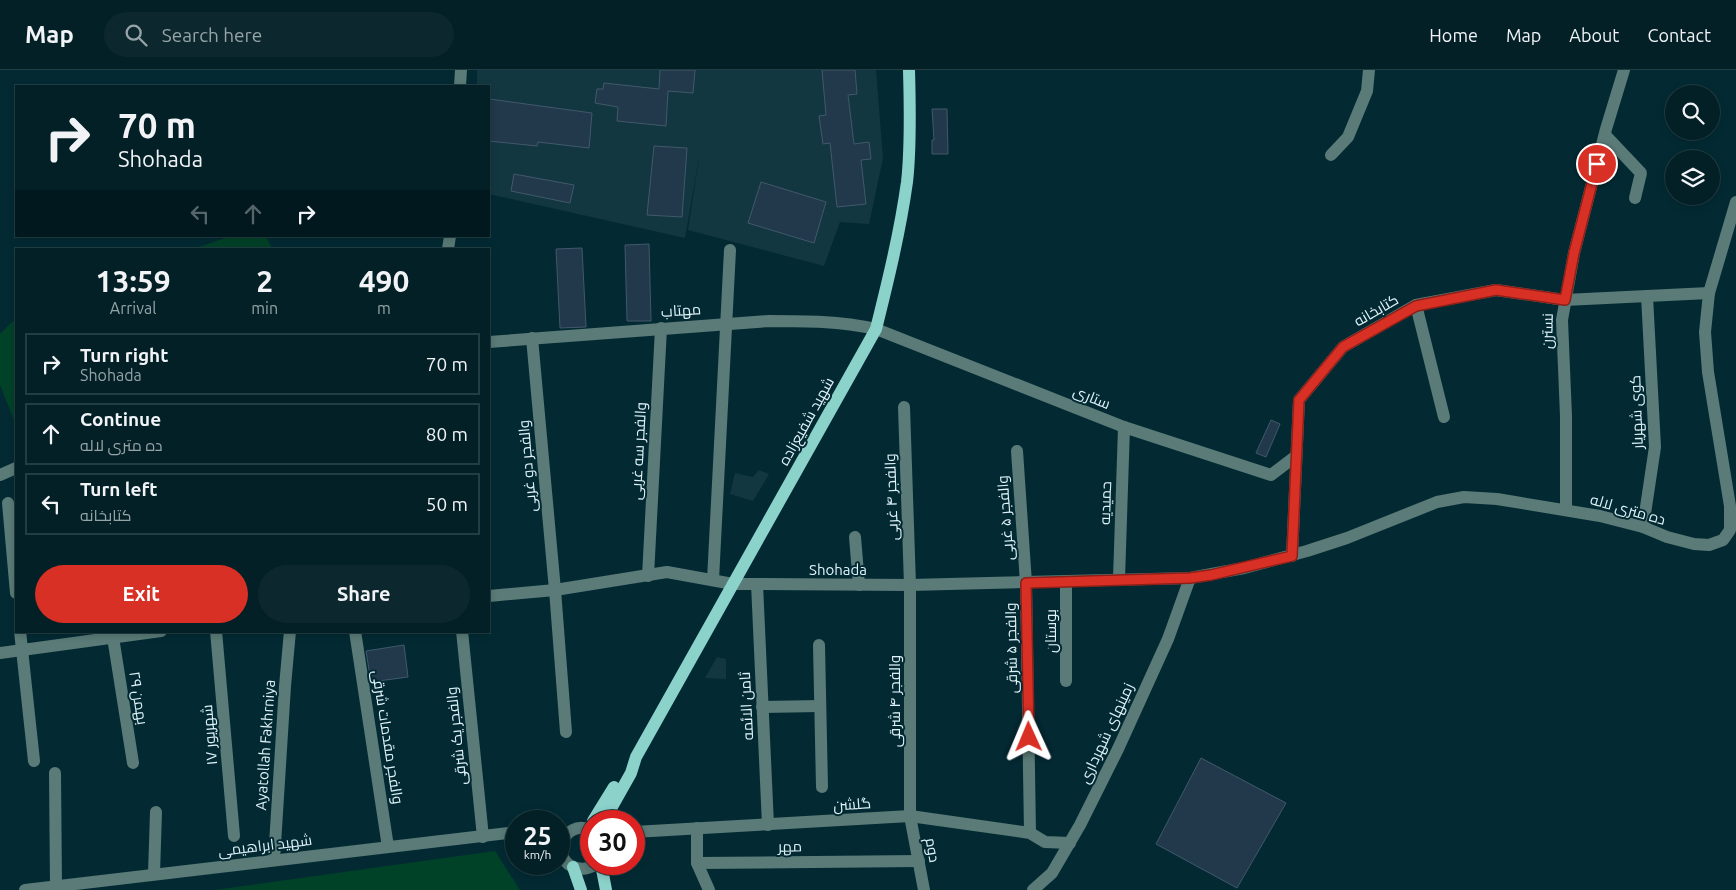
<!DOCTYPE html>
<meta charset="utf-8">
<style>
:root{--surface:#022026;--page:#0c282e;--text:#f1f3f6;--muted:#96a3a7;--line:#233e43;--accent:#d93025}
body{margin:0;font-family:Ubuntu,Cairo,sans-serif;background:var(--page);color:var(--text);height:100vh;display:flex;flex-direction:column;font-size:19px;white-space:nowrap}
*{box-sizing:border-box;margin:0}
p{font-size:16px;color:var(--muted)}
.icon{flex:none;width:28px;height:28px;fill:none;stroke:currentColor;stroke-width:2;stroke-linecap:round;stroke-linejoin:round}
.map{position:relative;flex:1;overflow:hidden}
.side{position:absolute;left:15px;top:178px;width:475px;height:385px;display:flex;flex-direction:column;background:var(--surface);border-radius:0px;box-shadow:0 2px 8px #0003,0 0 0 1px var(--line)}
.side>*{flex:none}
.hud{position:absolute;left:15px;top:15px;width:475px;height:152px;border-radius:0px;box-shadow:0 2px 8px #0003,0 0 0 1px var(--line);background:#022026;color:var(--text);overflow:hidden}
.fabs{position:absolute;left:1665px;top:15px;display:grid;gap:10px}
.fabs a{display:grid;place-items:center;width:55px;height:55px;border-radius:50%;background:var(--surface);box-shadow:0 2px 8px #0003,0 0 0 1px var(--line);font-size:25px}
.speed{position:absolute;left:505px;top:740px;display:flex;gap:10px;font-size:25px;font-weight:700;text-align:center}
.speed>*{display:grid;place-content:center;width:65px;height:65px;border-radius:50%;background:var(--surface);box-shadow:0 2px 8px #0003,0 0 0 1px var(--line);line-height:1}
.speed small{font-size:12px;font-weight:400}
.speed .limit{border:8px solid #d22;background:#fff;color:#111}
.pin{position:absolute;display:grid;place-items:center;width:42px;height:42px;color:#fff;margin:-21px;border:2px solid #fff;border-radius:50%;box-shadow:0 1px 5px #0007}
.me{position:absolute;width:55px;margin:-28px;rotate:359deg;stroke-linejoin:round;filter:drop-shadow(0 0 4px #0008)}
.turn{display:flex;align-items:center;gap:18px;height:105px;padding:0 20px;font-size:22px}
.turn .icon{width:65px;height:65px;stroke-width:2.5}
.turn b{display:block;font-size:35px;line-height:42px}
.lanes{display:flex;align-items:center;height:48px;padding:0 20px;background:#0003;justify-content:center;gap:25px;direction:ltr}
.lanes .off{opacity:.35}
.eta{display:flex;justify-content:space-evenly;align-items:center;height:85px;text-align:center}
.eta b{font-size:30px;font-weight:700;line-height:35px}
.button{display:flex;gap:10px;margin-top:auto;padding:10px 20px}
.button a{flex:1;height:58px;border-radius:30px;background:var(--accent);color:#fff;font-size:20px;font-weight:700;line-height:58px;text-align:center}
.button a+a{background:var(--page);color:var(--text)}
ul{padding:0;list-style:none}
li{display:flex;align-items:center;gap:15px;height:62px;margin:0 10px 8px;padding:0 10px;border:2px solid var(--line);border-radius:0px}
li div{flex:1}
li b{display:block;font-size:19px}
li em{font-style:normal}
header{display:flex;align-items:center;gap:30px;box-sizing:border-box;height:70px;padding:0 25px;background:var(--surface);border-bottom:1px solid var(--line)}
header strong{font-size:24px}
nav{display:flex;gap:28px;margin-inline-start:auto;font-size:18px}
.search{width:350px;height:45px;background:var(--page);display:flex;align-items:center;gap:12px;box-sizing:border-box;padding:0 18px;border-radius:28px;color:var(--muted);font-size:19px}
.map>svg:first-child{display:block}
.built{fill:#133740}
.green{fill:#004228}
.building{fill:#22384b;stroke:#41586d}
.lines{fill:none;stroke-linecap:round;stroke-linejoin:round}
.minor{stroke:#5a7b77;stroke-width:12}
.major{stroke:#8bd2cb;stroke-width:12}
.route-casing{stroke:#8d1f18;stroke-width:12}
.route{stroke:#d93025;stroke-width:9}
.labels{text-anchor:middle;dominant-baseline:central;stroke-width:4;stroke-linejoin:round;paint-order:stroke}
.street-label{font-size:15px;fill:#def2f8;stroke:#032a33}
</style>
<header>
<strong>Map</strong>
<div class="search"><svg class="icon" aria-label="search" viewBox="0 0 24 24"><circle cx="10" cy="10" r="6"/><path d="M15 15l6 6"/></svg>Search here</div>
<nav><a>Home</a><a>Map</a><a>About</a><a>Contact</a></nav>
</header>
<div class="map">
<svg width="1736" height="820" viewBox="0 0 1736 820">
<rect width="100%" height="100%" fill="#032a33"/>
<g class="built">
<path d="M477,0H876L883,88L869,154L840,152L824,196L688,160L700,82L685,168L489,124V16H477Z"/>
<path d="M759,400L769,404L753,431L730,424L735,403L753,407Z"/>
<path d="M717,587L726,589V609L705,608Z"/>
</g>
<g class="green">
<path d="M231,166H266L272,179H193Z"/>
<path d="M16,248V355L0,315V264Z"/>
<path d="M495,781L520,820H215Z"/>
</g>
<g class="building">
<path d="M660,0H695L693,23L668,21L666,56L617,51L618,37L595,33L597,19H603L604,13L659,19Z"/>
<path d="M822,0H855L857,24L848,25L854,74L869,72L871,89L861,90L866,134L837,137L830,73L823,74L819,46L826,45Z"/>
<path d="M489,29L592,43L589,78L538,72L537,76L489,71Z"/>
<path d="M932,39H947L948,84H932V70H934Z"/>
<path d="M654,76L687,78L682,147L647,145Z"/>
<path d="M514,104L574,115L570,133L511,121Z"/>
<path d="M761,112L826,132L814,173L748,153Z"/>
<path d="M649,174L651,251H627L625,175Z"/>
<path d="M582,178L586,257L560,258L556,179Z"/>
<path d="M1271,350L1280,354L1266,387L1256,383Z"/>
<path d="M404,575L408,607L371,612L366,581Z"/>
<path d="M1201,688L1286,733L1237,818L1156,774Z"/>
</g>
<g class="lines">
<g class="minor">
<path d="M460,16L461,0"/>
<path d="M1605,65L1641,103L1635,128"/>
<path d="M1331,85L1348,67L1367,21L1369,0"/>
<path d="M448,179L450,166"/>
<path d="M1416,235L1444,347"/>
<path d="M532,268L555,520L566,662"/>
<path d="M489,272L769,251C806,251 839,251 876,259L1124,357L1271,405L1296,386"/>
<path d="M904,337L910,515V746L924,820"/>
<path d="M1017,381L1026,513L1030,763"/>
<path d="M0,405L16,398"/>
<path d="M8,433L16,523"/>
<path d="M1566,440V346L1562,250L1574,183L1606,59L1624,0"/>
<path d="M1643,457L1655,377L1647,226"/>
<path d="M855,467L859,515"/>
<path d="M1292,486L1299,330L1343,277L1416,235L1496,220L1565,230L1709,223"/>
<path d="M648,506L661,258"/>
<path d="M1119,509L1124,357"/>
<path d="M713,510L730,180"/>
<path d="M757,514L768,755"/>
<path d="M489,526L555,520L667,502L733,514H757L910,515L1190,508L1244,498L1307,481L1347,468L1437,432L1464,427L1497,429L1600,446L1643,457L1667,467L1694,474L1709,475L1723,470L1730,460V436L1708,302L1705,262L1709,223L1736,132"/>
<path d="M20,561L34,691"/>
<path d="M112,561L133,693"/>
<path d="M216,561L234,766"/>
<path d="M355,561L388,777"/>
<path d="M462,561L483,767"/>
<path d="M819,575L822,717"/>
<path d="M0,583L161,561"/>
<path d="M1066,611V511"/>
<path d="M762,637L820,636"/>
<path d="M55,703L56,816"/>
<path d="M697,758V793L919,791"/>
<path d="M591,760C562,748 549,792 577,798C584,800 590,798 596,794"/>
<path d="M634,762L910,746L1030,763L1045,772L1070,773"/>
<path d="M274,790L285,616L290,561"/>
<path d="M697,793L709,820"/>
<path d="M154,804L156,742"/>
<path d="M25,820L516,762"/>
<path d="M1033,820L1052,803L1080,755L1118,679L1168,569L1190,508"/>
</g>
<g class="major">
<path d="M593,751L614,717"/>
<path d="M604,751L631,703L636,687L876,259C888,211 900,162 907,112C911,77 910,35 909,0"/>
<path d="M601,794L606,820"/>
<path d="M573,797L581,820"/>
</g>
</g>
<g class="lines">
<defs>
<path id="route" d="M1029,667L1026,513L1190,508L1211,505L1292,486L1299,330L1343,277L1416,236L1496,220L1565,230L1574,183L1597,94"/>
</defs>
<use href="#route" class="route-casing"/>
<use href="#route" class="route"/>
</g>
<g class="labels">
<g class="street-label">
<text transform="translate(681 240) rotate(-4)">مهتاب</text>
<text transform="translate(1376 240) rotate(-30)">کتابخانه</text>
<text transform="translate(1547 261) rotate(-89)">نسترن</text>
<text transform="translate(1092 327) rotate(22)">ستاری</text>
<text transform="translate(1636 342) rotate(-92)">کوی شهریار</text>
<text transform="translate(806 351) rotate(-61)">شهید شفیع‌زاده</text>
<text transform="translate(638 381) rotate(-87)">والفجر سه غربی</text>
<text transform="translate(527 396) rotate(-95)">والفجر دو غربی</text>
<text transform="translate(891 427) rotate(-92)">والفجر ۴ غربی</text>
<text transform="translate(1105 433) rotate(-88)">حمیدیه</text>
<text transform="translate(1628 439) rotate(16)">ده متری لاله</text>
<text transform="translate(1005 448) rotate(-94)">والفجر ۵ غربی</text>
<text x="838" y="499">Shohada</text>
<text transform="translate(1050 561) rotate(-90)">بوستان</text>
<text transform="translate(1011 578) rotate(-91)">والفجر ۵ شرقی</text>
<text transform="translate(139 628) rotate(81)">۲۹ بهمن</text>
<text transform="translate(894 631) rotate(-90)">والفجر ۴ شرقی</text>
<text transform="translate(746 636) rotate(-93)">ثامن الائمه</text>
<text transform="translate(1106 663) rotate(-65)">زمینهای شهرداری</text>
<text transform="translate(209 665) rotate(-95)">۱۷ شهریور</text>
<text transform="translate(456 666) rotate(-96)">والفجر یک شرقی</text>
<text transform="translate(388 667) rotate(81)">والفجر مقدمات شرقی</text>
<text transform="translate(265 675) rotate(-86)">Ayatollah Fakhrniya</text>
<text transform="translate(852 734) rotate(-4)">گلشن</text>
<text transform="translate(265 775) rotate(-7)">شهید ابراهیمی</text>
<text transform="translate(790 776) rotate(-1)">مهر</text>
<text transform="translate(933 780) rotate(80)">دوم</text>
</g>
</g>
</svg>
<div class="fabs">
<a><svg class="icon" aria-label="search" viewBox="0 0 24 24"><circle cx="10" cy="10" r="6"/><path d="M15 15l6 6"/></svg></a>
<a><svg class="icon" aria-label="layers" viewBox="0 0 24 24"><path d="M12 4l9 5-9 5-9-5zM3 14l9 5 9-5"/></svg></a>
</div>
<div class="speed"><div>25<small>km/h</small></div><div class="limit">30</div></div>
<div class="pin" style="left:1597px;top:94px;background:#d93025"><svg class="icon" aria-label="arrive" viewBox="0 0 24 24"><path d="M6 21V4h12l-3 4 3 4H6"/></svg></div>
<svg class="me" style="left:1029px;top:667px" viewBox="-20 -20 40 40"><path d="M0-17L14 15 0 8-14 15z" fill="#d93025" stroke="#fff" stroke-width="4"/></svg>
<div class="hud">
<div class="turn"><svg class="icon" aria-label="right" viewBox="0 0 24 24"><path d="M7 20v-9h11M14 6l5 5-5 5"/></svg><div><b>70 m</b>Shohada</div></div>
<div class="lanes"><svg class="icon off" aria-label="left" viewBox="0 0 24 24"><path d="M17 20v-9H6M10 6l-5 5 5 5"/></svg><svg class="icon off" aria-label="ahead" viewBox="0 0 24 24"><path d="M12 20V5M6 11l6-6 6 6"/></svg><svg class="icon" aria-label="right" viewBox="0 0 24 24"><path d="M7 20v-9h11M14 6l5 5-5 5"/></svg></div>
</div>
<section class="side">
<div class="eta">
<div><b>13:59</b><p>Arrival</p></div>
<div><b>2</b><p>min</p></div>
<div><b>490</b><p>m</p></div>
</div>
<ul>
<li><svg class="icon" aria-label="right" viewBox="0 0 24 24"><path d="M7 20v-9h11M14 6l5 5-5 5"/></svg><div><b>Turn right</b><p>Shohada</p></div><em>70 m</em></li>
<li><svg class="icon" aria-label="ahead" viewBox="0 0 24 24"><path d="M12 20V5M6 11l6-6 6 6"/></svg><div><b>Continue</b><p>ده متری لاله</p></div><em>80 m</em></li>
<li><svg class="icon" aria-label="left" viewBox="0 0 24 24"><path d="M17 20v-9H6M10 6l-5 5 5 5"/></svg><div><b>Turn left</b><p>کتابخانه</p></div><em>50 m</em></li>
</ul>
<div class="button"><a>Exit</a><a>Share</a></div>
</section>
</div>
